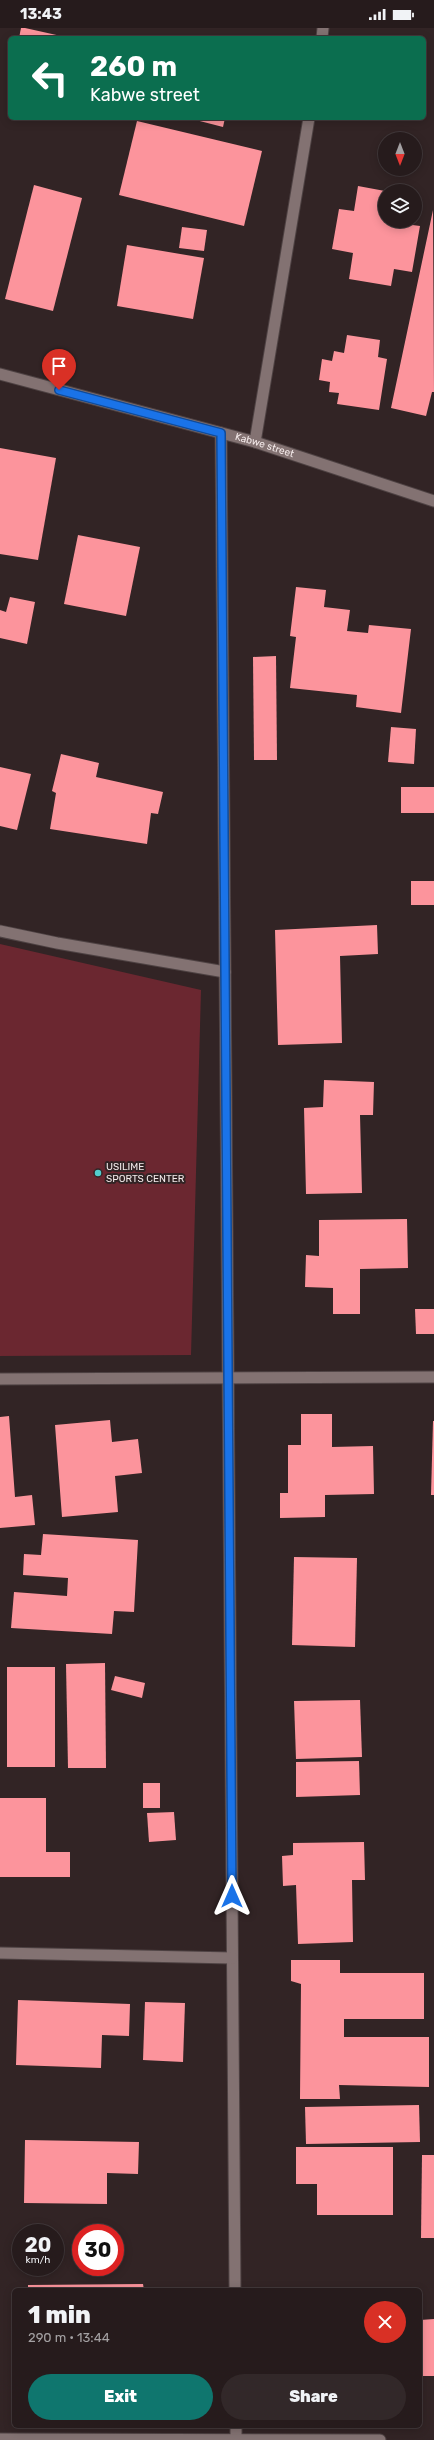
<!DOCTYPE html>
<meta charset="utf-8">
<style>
:root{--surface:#261b1c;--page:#322829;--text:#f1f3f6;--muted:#a4a1a3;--line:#42393b;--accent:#0f766e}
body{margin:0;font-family:Rubik,sans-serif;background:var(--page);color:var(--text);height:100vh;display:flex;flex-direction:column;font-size:15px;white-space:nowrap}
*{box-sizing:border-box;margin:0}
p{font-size:13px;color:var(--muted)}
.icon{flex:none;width:22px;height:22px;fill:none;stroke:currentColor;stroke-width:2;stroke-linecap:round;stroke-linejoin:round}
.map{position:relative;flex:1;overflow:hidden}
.sheet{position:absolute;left:12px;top:2260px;width:410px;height:140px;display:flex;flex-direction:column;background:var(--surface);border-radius:6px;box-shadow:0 2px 10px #0003,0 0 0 1px var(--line)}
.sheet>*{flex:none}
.banner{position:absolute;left:8px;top:8px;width:418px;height:84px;border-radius:6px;box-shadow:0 2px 10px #0003,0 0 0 1px var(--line);background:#0b6e4f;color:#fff;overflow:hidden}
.needle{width:26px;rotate:180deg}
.fabs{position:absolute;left:378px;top:104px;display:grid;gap:8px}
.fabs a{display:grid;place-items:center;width:44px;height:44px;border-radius:50%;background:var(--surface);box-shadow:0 2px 10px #0003,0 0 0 1px var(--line);font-size:20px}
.speed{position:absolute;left:12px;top:2196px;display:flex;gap:8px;font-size:20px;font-weight:700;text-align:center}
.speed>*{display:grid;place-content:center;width:52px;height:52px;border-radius:50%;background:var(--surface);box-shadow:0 2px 10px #0003,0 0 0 1px var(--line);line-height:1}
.speed small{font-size:10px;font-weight:400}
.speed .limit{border:6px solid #d22;background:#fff;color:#111}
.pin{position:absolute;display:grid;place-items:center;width:34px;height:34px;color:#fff;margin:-41px -17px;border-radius:50% 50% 50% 0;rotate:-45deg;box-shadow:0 0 4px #0007}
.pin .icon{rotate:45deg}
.me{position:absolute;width:44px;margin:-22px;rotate:0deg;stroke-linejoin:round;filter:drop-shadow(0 0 3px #0008)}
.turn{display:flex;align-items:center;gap:14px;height:84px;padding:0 16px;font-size:18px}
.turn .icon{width:52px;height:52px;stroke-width:2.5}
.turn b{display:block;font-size:28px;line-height:34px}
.round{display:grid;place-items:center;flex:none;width:42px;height:42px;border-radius:21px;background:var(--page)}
.summary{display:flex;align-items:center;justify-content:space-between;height:68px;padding:0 16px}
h1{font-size:24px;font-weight:800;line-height:30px}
.cta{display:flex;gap:8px;margin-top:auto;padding:8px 16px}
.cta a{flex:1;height:46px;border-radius:24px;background:var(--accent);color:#fff;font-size:16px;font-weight:800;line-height:46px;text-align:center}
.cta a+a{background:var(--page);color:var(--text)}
.status{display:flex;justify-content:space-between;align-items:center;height:28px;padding:0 20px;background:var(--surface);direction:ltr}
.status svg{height:11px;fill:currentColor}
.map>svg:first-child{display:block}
.green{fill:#6b2730}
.building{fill:#fc949c}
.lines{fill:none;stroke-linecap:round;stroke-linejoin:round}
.minor-casing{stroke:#4e4243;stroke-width:13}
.secondary-casing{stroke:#4e4243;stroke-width:13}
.minor{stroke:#837272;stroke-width:11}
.secondary{stroke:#837272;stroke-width:11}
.route-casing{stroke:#114b97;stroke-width:10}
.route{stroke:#1a73e8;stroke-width:7}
.poi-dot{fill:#52cdcd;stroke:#322425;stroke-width:1.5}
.labels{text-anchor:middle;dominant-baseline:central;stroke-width:4;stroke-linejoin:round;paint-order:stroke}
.street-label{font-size:10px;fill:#f5ebeb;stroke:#322425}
.poi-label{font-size:10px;fill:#f5ebeb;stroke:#322425;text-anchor:start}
</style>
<div class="status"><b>13:43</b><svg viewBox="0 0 49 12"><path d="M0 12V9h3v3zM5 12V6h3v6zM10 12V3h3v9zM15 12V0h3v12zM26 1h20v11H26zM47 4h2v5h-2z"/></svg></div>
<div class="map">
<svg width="434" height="2412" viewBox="0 0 434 2412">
<rect width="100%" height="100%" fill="#322425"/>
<path class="green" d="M0,916L201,962L191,1327L0,1328Z"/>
<g class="building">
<path d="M21,0H25L70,10H19Z"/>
<path d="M188,90H225L223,99Z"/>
<path d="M137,93L262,123L244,198L119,167Z"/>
<path d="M34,157L82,170L53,283L5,271Z"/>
<path d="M358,158L385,163V193H406L405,196L420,198L412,244L394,241L391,258L349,251L353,225L332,221L339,181L354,183Z"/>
<path d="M433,182L434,364H432L426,388L391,380Z"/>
<path d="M182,199L207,202L204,223L179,220Z"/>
<path d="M127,217L204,230L193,291L117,278Z"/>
<path d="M347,307L380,312L378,329L387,331L379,382L337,376L339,365L329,364L330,354L319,352L322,331L332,333L334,323L344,325Z"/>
<path d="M0,420L56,430L38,532L0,526Z"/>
<path d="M78,507L140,519L126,588L64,576Z"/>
<path d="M296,559L326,562L324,579L350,582L347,603L368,605L369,597L411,601L401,685L356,679L357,667L290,660L296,609L290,608Z"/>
<path d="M10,569L35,574L27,616L0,610V582L6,584Z"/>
<path d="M276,628L277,732H254L253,629Z"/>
<path d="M391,699L416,701L414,736L388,734Z"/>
<path d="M61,726L99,735L96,749L163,764L158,786L151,785L147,816L50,801L56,765L52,763Z"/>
<path d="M0,739L31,746L17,802L0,798Z"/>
<rect x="401" y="759" width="33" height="26"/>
<rect x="411" y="853" width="23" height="24"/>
<path d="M377,897L378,926L340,928L342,1015L278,1017L275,902Z"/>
<path d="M324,1052L374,1054L373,1087H360L362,1165L306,1166L304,1080L323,1079Z"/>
<path d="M407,1191L408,1240L360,1241V1286H333V1260L305,1259L306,1227L319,1228V1192Z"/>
<path d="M415,1281H434V1306H416Z"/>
<path d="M301,1386H332V1419L373,1418L374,1466L325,1467V1489L280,1490V1465H288V1417H301Z"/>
<path d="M9,1388L15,1469L32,1467L35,1497L0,1500V1389Z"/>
<path d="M110,1392L112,1414L138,1411L142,1445L115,1448L118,1484L62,1489L55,1397Z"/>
<path d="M433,1393H434V1467H431Z"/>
<path d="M43,1506L138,1512L134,1584L114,1583L112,1606L11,1600L14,1564L67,1568L68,1550L23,1547L24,1526L41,1527Z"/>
<path d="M294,1529L357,1530L355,1619L292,1617Z"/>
<path d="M105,1635L106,1740H68L66,1636Z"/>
<rect x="7" y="1639" width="48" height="100"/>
<path d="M115,1648L145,1655L142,1670L111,1662Z"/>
<path d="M360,1672L362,1729L296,1731L294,1673Z"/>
<path d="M359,1733L360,1767L296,1769V1734Z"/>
<rect x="143" y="1755" width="17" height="25"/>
<path d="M0,1770H46V1824H70V1849H0Z"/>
<path d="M174,1784L176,1812L149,1814L147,1785Z"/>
<path d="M364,1814L365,1852H352L353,1914L298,1916L296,1857L283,1858L282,1828L293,1827V1815Z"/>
<path d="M291,1932H340V1945H424V1991H344V2009H429V2059L339,2057L340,2071H300L301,1956L291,1953Z"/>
<path d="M18,1972L130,1976L129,2008L102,2007L101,2040L16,2037Z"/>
<path d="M145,1974L185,1975L183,2034L143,2032Z"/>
<path d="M419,2077L420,2114L306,2116L305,2079Z"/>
<path d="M25,2112L139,2114L138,2146L107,2145V2176L24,2175Z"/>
<path d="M296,2119H393V2187H317V2156H296Z"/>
<path d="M422,2127H434V2210H421Z"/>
<path d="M143,2256L144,2262H28V2257Z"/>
<path d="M434,2291V2348H420V2292Z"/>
</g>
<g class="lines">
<defs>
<g id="minor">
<path d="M322,10L323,0"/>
<path d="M221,405L235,2262"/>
<path d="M255,414L309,90"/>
<path d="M0,903L57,915L225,944"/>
<path d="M0,1351L434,1349"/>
<path d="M0,1925L232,1930"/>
<path d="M236,2398V2412"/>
<path d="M0,2411L380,2412"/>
</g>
<g id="secondary">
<path id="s1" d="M0,346L255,414L434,473"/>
</g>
</defs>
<use href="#minor" class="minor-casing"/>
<use href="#secondary" class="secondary-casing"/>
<use href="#minor" class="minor"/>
<use href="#secondary" class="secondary"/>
</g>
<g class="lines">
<defs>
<path id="route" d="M59,362L221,405L232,1868"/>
</defs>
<use href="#route" class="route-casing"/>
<use href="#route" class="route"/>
</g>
<circle class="poi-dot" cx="98" cy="1145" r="4"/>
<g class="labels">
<g class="street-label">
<text stroke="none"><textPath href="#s1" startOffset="274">Kabwe street</textPath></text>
</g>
<g class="poi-label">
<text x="106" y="1139">USILIME<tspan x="106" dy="12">SPORTS CENTER</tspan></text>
</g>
</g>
</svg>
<div class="fabs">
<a><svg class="needle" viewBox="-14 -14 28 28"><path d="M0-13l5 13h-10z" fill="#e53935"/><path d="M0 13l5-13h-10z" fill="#a4a1a3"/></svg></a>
<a><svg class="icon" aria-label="layers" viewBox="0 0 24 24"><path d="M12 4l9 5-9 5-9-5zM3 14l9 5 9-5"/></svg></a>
</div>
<div class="speed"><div>20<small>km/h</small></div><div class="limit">30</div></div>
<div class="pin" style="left:59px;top:362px;background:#d93025"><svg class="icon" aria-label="arrive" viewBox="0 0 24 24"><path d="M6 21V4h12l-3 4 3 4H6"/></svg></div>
<svg class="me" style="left:232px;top:1868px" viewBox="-20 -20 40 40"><path d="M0-17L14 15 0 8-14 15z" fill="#1a73e8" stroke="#fff" stroke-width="4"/></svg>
<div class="banner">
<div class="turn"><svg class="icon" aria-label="left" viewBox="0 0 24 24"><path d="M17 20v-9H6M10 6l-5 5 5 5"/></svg><div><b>260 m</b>Kabwe street</div></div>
</div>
<section class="sheet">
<div class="summary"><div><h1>1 min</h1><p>290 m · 13:44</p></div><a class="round" style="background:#d93025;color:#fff"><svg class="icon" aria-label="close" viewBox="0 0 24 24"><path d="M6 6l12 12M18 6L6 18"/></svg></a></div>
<div class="cta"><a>Exit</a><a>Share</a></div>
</section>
</div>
